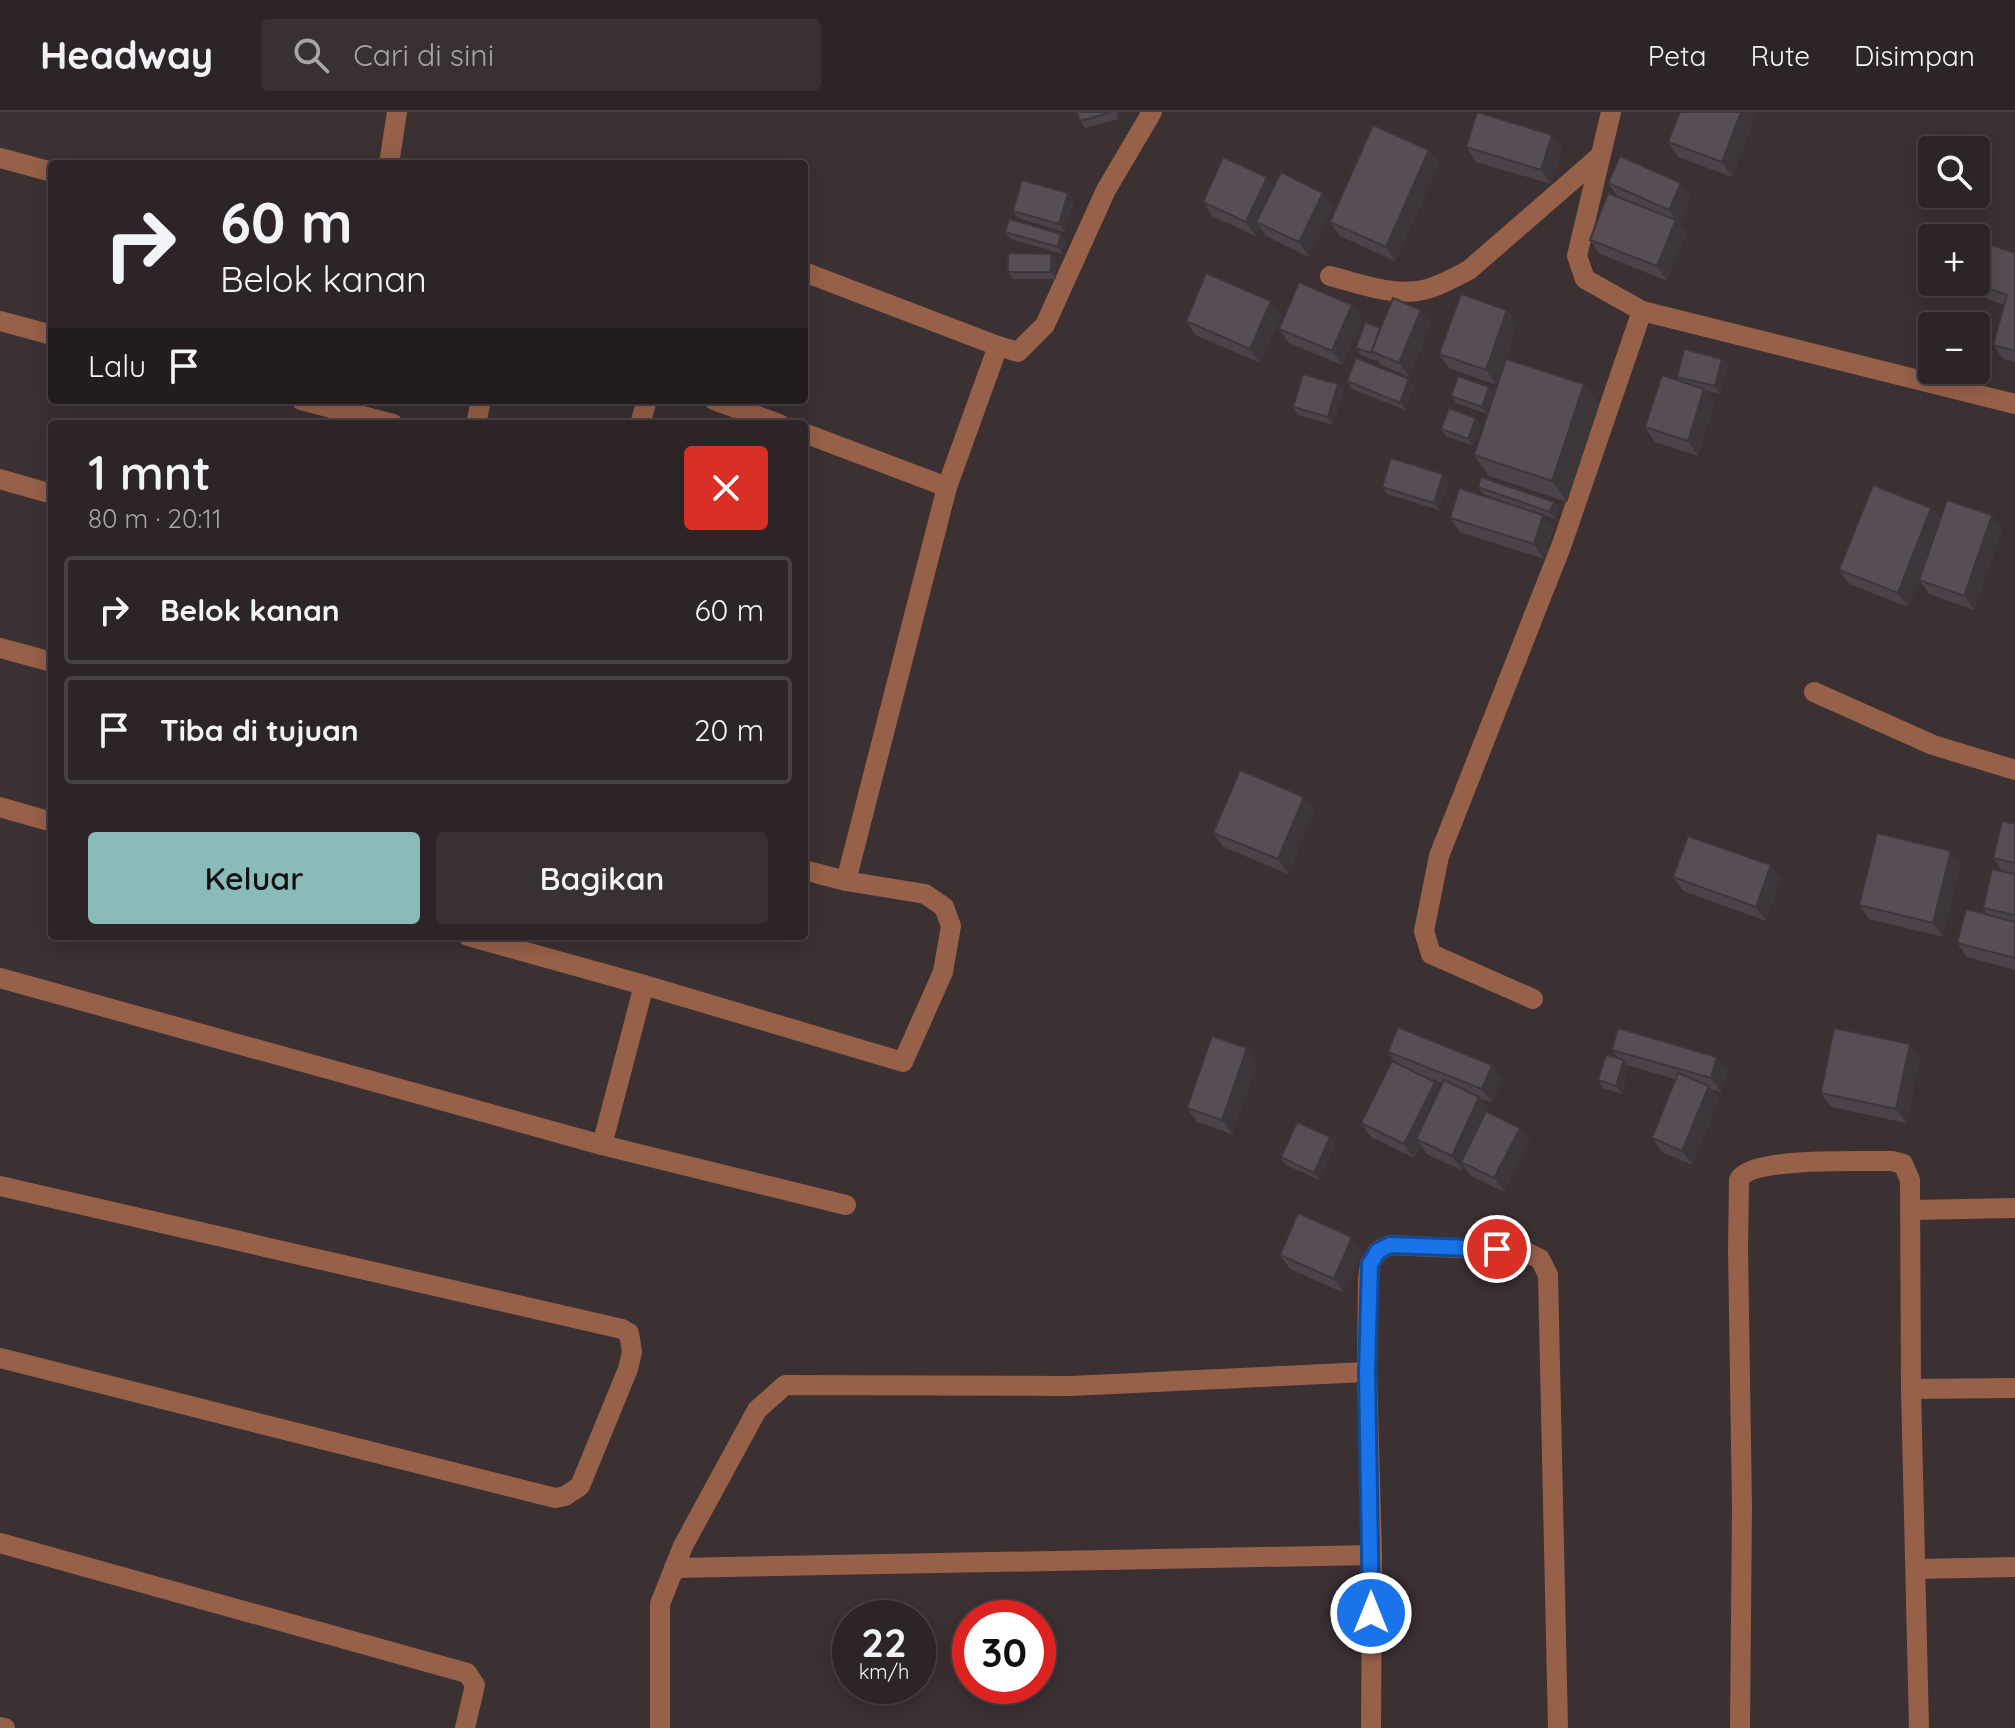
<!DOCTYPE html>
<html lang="id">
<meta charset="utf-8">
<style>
:root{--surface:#2c2426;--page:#383032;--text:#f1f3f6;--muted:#a6a4a7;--line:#484143;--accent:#8bbbb9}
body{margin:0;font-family:Quicksand,sans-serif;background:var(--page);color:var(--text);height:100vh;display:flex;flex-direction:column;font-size:30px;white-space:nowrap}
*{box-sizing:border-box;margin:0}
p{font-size:26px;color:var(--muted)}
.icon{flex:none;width:44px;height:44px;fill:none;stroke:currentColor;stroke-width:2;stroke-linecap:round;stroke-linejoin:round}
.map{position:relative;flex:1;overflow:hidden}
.panel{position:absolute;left:48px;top:308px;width:760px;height:520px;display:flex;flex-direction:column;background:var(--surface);border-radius:8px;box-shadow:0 4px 20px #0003,0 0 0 2px var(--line)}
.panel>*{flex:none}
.top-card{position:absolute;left:48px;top:48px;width:760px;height:244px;border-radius:8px;box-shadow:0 4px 20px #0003,0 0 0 2px var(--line);background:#2c2426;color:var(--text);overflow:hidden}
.controls{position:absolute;left:1918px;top:24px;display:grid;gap:16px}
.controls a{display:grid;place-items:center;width:72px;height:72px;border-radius:8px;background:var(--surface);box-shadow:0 4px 20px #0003,0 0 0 2px var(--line);font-size:40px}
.speed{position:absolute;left:832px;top:1488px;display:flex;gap:16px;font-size:40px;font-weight:700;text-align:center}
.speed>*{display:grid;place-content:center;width:104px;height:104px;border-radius:50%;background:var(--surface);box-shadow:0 4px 20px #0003,0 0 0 2px var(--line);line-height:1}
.speed small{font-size:20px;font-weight:400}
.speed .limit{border:12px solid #d22;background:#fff;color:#111}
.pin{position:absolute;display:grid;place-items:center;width:68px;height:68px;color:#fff;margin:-34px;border:4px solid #fff;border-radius:50%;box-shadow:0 2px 8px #0007}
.me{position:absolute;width:88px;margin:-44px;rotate:0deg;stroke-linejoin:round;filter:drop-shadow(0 0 6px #0008)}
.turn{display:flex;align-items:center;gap:28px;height:168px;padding:0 40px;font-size:36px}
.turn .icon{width:104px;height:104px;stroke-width:2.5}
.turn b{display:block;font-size:56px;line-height:68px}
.then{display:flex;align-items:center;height:76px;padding:0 40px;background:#0003;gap:16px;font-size:30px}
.round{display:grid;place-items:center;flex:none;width:84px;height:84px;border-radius:8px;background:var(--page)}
.overview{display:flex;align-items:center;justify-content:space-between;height:136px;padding:0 40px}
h1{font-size:48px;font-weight:600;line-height:60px}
.action{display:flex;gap:16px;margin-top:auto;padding:16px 40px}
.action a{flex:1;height:92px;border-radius:8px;background:var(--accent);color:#111;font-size:32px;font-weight:600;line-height:92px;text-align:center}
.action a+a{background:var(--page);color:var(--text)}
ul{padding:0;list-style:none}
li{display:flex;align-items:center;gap:24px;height:108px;margin:0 16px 12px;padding:0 24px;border:4px solid var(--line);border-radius:8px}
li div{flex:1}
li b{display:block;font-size:30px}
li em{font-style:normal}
header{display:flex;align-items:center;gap:48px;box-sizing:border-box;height:112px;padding:0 40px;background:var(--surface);border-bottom:2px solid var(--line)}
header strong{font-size:38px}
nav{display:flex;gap:44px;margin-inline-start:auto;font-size:28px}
.search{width:560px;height:72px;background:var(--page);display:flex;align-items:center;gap:20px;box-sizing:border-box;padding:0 28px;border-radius:8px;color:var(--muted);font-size:30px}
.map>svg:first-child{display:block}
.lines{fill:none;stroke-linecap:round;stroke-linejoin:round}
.minor{stroke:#976049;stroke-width:20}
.wall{fill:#4b4349;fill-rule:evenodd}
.shaded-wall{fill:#3d373c}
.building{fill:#574e55;stroke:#3d373c;stroke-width:2}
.route-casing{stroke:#114b97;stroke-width:20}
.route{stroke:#1a73e8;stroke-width:14}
</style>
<header>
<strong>Headway</strong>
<div class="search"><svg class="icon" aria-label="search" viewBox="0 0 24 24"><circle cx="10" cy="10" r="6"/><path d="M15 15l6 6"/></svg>Cari di sini</div>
<nav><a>Peta</a><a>Rute</a><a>Disimpan</a></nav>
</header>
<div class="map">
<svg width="2015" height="1616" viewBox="0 0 2015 1616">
<rect width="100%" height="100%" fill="#3b3032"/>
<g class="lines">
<g class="minor">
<path d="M1611,0L1577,144L1585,167L1642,199L2015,292"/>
<path d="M0,46L52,60"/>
<path d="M389,52L397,0"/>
<path d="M804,160L998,234"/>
<path d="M1330,164C1358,171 1389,183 1417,179C1435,177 1453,166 1469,158L1599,45"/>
<path d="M0,209L52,223"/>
<path d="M301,288L393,312"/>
<path d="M714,288L779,312"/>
<path d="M476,312L481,288"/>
<path d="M640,312L647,288"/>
<path d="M804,321L947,375"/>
<path d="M0,367L52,382"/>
<path d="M0,536L52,550"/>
<path d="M1814,580L1933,633L2015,658"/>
<path d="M0,695L52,710"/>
<path d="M846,769L947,375L998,234L1018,240L1045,213L1106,78L1152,0"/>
<path d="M468,824L644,873L903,950L943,860L951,814L944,795L925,782L846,769L804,758"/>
<path d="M0,866L602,1033L846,1093"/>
<path d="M1533,887L1431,842L1424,819L1439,744L1562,432L1642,199"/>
<path d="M602,1033L644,873"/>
<path d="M0,1074L622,1217L629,1221L632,1240L628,1257L580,1374L565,1384L555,1386L0,1246"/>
<path d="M1911,1098L2015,1096"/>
<path d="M1911,1277L2015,1276"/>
<path d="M0,1431L467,1561L475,1573L465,1616"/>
<path d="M674,1456L1372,1443"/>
<path d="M1917,1457L2015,1455"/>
<path d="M0,1615L5,1616"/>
<path d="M660,1616V1492L683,1434L757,1298L785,1273L1071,1274L1367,1260"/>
<path d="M1371,1616L1372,1443L1367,1260L1368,1167L1370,1152L1378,1139L1390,1133L1524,1139L1540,1147L1548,1163L1558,1616"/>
<path d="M1740,1616L1742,1395L1738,1137L1739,1068C1751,1044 1864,1050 1892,1049L1903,1052L1910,1068L1911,1277L1919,1616"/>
</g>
</g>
<g class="wall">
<path d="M1077,0H1117L1119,7L1085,16L1080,9Z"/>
<path d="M1680,0H1756L1732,65L1678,45L1668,30Z"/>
<path d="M1552,23L1562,37L1551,72L1476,50L1466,35Z"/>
<path d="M1429,38L1439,52L1395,149L1340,124L1330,110Z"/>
<path d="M1267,65L1274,74L1323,81L1333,95L1309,145L1266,124L1260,115L1256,124L1212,104L1203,90Z"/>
<path d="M1608,71H1681L1691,86L1679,112L1686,122L1667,169L1600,142L1590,128L1617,84Z"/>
<path d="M1068,81L1074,88L1064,120L1018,106L1013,99Z"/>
<path d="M1005,120L1061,122L1066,129L1063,142L1010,127Z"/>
<path d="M2015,141V250L2003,247L1993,233L2004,193L1985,186L1975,172Z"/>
<path d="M1051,142L1056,149V167H1013L1008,160Z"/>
<path d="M1271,189L1281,203L1260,251L1195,223L1186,209Z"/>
<path d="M1352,193L1362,207L1342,253L1289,231L1279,217Z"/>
<path d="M1507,198L1517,212L1496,273L1449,256L1439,242Z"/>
<path d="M1431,212L1409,265L1381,253L1377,247L1376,249L1361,243L1356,236Z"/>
<path d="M1722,247L1727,254L1720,282L1705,278L1714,292L1698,344L1655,330L1645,315L1680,270L1677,265Z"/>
<path d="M1347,269L1414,274L1405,298L1352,277Z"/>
<path d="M1338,272L1343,280L1333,313L1298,303L1293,295Z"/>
<path d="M1584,272L1599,293L1567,390L1489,364L1474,343Z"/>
<path d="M1489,275L1494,282L1487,302L1456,291L1451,284Z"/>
<path d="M1481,313L1473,334L1446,324L1441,317Z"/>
<path d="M1448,369L1439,398L1387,382L1382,375Z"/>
<path d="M1478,375L1559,397L1555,407L1483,382Z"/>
<path d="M1931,396L1940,408L2002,417L1974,498L1929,482L1919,468L1920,465L1908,495L1849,472L1839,458Z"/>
<path d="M1543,403L1553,417L1544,447L1460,420L1450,406Z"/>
<path d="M1304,685L1314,699L1288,762L1223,735L1213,721Z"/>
<path d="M2015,712V858L1967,845L1957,831L1987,803L1983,796L2003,760L1993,746Z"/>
<path d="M1771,753L1781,767L1766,809L1683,779L1673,765Z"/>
<path d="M1961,753L1943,825L1869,807L1859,793Z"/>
<path d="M1612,938L1717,945L1727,959L1721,980L1712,978L1719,988L1692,1053L1662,1040L1652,1026L1675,967L1627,953L1629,955L1622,982L1603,976L1598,968L1619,947Z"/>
<path d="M1388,940L1492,953L1502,967L1492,991L1480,986L1489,1000L1520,1016L1530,1030L1504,1080L1471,1064L1464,1054L1462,1058L1426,1042L1421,1033L1414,1046L1371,1025L1361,1011L1396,951ZM1421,963L1442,971L1440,977L1435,970Z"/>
<path d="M1920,947L1906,1011L1831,995L1821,981Z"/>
<path d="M1257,951L1232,1022L1197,1010L1187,996Z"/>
<path d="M1330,1025L1335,1032L1319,1068L1286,1053L1281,1045Z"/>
<path d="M1362,1140L1344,1181L1290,1157L1280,1143Z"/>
</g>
<g class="shaded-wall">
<path d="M1741,0H1756L1732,65L1722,50Z"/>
<path d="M1552,23L1562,37L1551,72L1541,58Z"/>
<path d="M1429,38L1439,52L1395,149L1386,135Z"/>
<path d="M1267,65L1277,79L1256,110L1260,115L1256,124L1246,110Z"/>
<path d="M1681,71L1691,86L1679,112L1686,122L1667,169L1657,154L1676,108L1669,98Z"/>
<path d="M1068,81L1074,88L1064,120L1059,112Z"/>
<path d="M1323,81L1333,95L1309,145L1299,130Z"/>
<path d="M1061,122L1066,129L1063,142L1058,135Z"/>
<path d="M1051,142L1056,149V167L1051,160Z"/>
<path d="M1271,189L1281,203L1260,251L1250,237Z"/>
<path d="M1352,193L1362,207L1342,253L1332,239Z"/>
<path d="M1421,198L1431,212L1409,265L1399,251Z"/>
<path d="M1507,198L1517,212L1496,273L1486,258Z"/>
<path d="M1722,247L1727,254L1720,282L1715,274Z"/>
<path d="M1409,267L1414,274L1405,298L1400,291Z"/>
<path d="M1338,272L1343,280L1333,313L1328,305Z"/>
<path d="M1584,272L1599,293L1567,390L1552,369Z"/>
<path d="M1489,275L1494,282L1487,302L1482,295Z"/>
<path d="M1704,277L1714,292L1698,344L1688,329Z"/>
<path d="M1476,306L1481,313L1473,334L1468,327Z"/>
<path d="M1443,362L1448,369L1439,398L1434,391Z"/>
<path d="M1554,390L1559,397L1555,407L1550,400Z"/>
<path d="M1931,396L1941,410L1908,495L1898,481Z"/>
<path d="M1543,403L1553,417L1544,447L1534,432Z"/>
<path d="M1992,403L2002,417L1974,498L1964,484Z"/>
<path d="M1304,685L1314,699L1288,762L1278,747Z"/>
<path d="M1951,739L1961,753L1943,825L1933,811Z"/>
<path d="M1771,753L1781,767L1766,809L1756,795Z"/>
<path d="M1910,932L1920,947L1906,1011L1896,997Z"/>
<path d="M1247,936L1257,951L1232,1022L1222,1008Z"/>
<path d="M1717,945L1727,959L1721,980L1711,966Z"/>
<path d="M1624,948L1629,955L1622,982L1616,974Z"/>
<path d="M1492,953L1502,967L1492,991L1482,977Z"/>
<path d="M1435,970L1445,984L1416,1027L1421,1033L1414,1046L1404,1032Z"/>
<path d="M1709,974L1719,988L1692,1053L1682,1039Z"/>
<path d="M1479,985L1489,999L1465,1052L1461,1050L1464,1054L1462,1058L1452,1044Z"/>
<path d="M1520,1016L1530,1030L1504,1080L1494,1066Z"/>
<path d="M1330,1025L1335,1032L1319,1068L1314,1061Z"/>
<path d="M1352,1125L1362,1140L1344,1181L1334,1167Z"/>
</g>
<g class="building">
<path d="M1077,0H1112L1080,9Z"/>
<path d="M1477,0L1552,23L1541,58L1466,35Z"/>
<path d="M1680,0H1741L1722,50L1668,30Z"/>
<path d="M1373,13L1429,38L1386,135L1330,110Z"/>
<path d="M1620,44L1681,71L1669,98L1608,71Z"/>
<path d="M1223,45L1267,65L1246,110L1203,90Z"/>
<path d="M1281,60L1323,81L1299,130L1256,110Z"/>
<path d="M1022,68L1068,81L1059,112L1013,99Z"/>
<path d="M1608,81L1676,108L1657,154L1590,128Z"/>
<path d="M1009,107L1061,122L1058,135L1005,120Z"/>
<path d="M1989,132L2015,141V239L1993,233L2007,183L1975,172Z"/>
<path d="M1008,141L1051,142V160H1008Z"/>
<path d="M1206,161L1271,189L1250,237L1186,209Z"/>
<path d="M1299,170L1352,193L1332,239L1279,217Z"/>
<path d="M1461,182L1507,198L1486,258L1439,242Z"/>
<path d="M1393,186L1421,198L1399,251L1371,239Z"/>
<path d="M1365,210L1380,216L1371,241L1356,236Z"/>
<path d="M1684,237L1722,247L1715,274L1677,265Z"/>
<path d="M1356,246L1409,267L1400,291L1347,269Z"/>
<path d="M1506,247L1584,272L1552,369L1474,343Z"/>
<path d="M1303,262L1338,272L1328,305L1293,295Z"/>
<path d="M1662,263L1704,277L1688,329L1645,315Z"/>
<path d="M1458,264L1489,275L1482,295L1451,284Z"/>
<path d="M1449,296L1476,306L1468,327L1441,317Z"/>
<rect x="243" y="311" width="48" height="1"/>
<path d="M1391,346L1443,362L1434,391L1382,375Z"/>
<path d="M1481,365L1554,390L1550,400L1478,375Z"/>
<path d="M1873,373L1931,396L1898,481L1839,458Z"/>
<path d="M1459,376L1543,403L1534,432L1450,406Z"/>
<path d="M1947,388L1992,403L1964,484L1919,468Z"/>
<path d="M1240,658L1304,685L1278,747L1213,721Z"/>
<path d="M2002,709L2015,712V751L1993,746Z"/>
<path d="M1877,721L1951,739L1933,811L1859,793Z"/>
<path d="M1688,724L1771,753L1756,795L1673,765Z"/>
<path d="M1992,757L2015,762V803L1983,796Z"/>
<path d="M1966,797L2015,810V846L1957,831Z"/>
<path d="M1398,915L1492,953L1482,977L1388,940Z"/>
<path d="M1618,916L1717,945L1711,966L1612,938Z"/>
<path d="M1834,916L1910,932L1896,997L1821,981Z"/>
<path d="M1212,924L1247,936L1222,1008L1187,996Z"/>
<path d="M1606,943L1624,948L1616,974L1598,968Z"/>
<path d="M1392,949L1435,970L1404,1032L1361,1011Z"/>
<path d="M1678,961L1709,974L1682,1039L1652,1026Z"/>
<path d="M1444,968L1479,985L1452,1044L1416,1027Z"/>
<path d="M1486,999L1520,1016L1494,1066L1461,1050Z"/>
<path d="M1297,1010L1330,1025L1314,1061L1281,1045Z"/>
<path d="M1298,1101L1352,1125L1334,1167L1280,1143Z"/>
</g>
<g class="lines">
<defs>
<path id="route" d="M1371,1501L1367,1260L1370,1152L1378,1139L1390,1133L1497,1137"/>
</defs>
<use href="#route" class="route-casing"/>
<use href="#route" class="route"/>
</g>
</svg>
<div class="controls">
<a><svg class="icon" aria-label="search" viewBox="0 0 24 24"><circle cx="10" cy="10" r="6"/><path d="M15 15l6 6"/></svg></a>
<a>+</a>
<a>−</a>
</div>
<div class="speed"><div>22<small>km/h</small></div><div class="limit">30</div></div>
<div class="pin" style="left:1497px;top:1137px;background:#d93025"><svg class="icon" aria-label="arrive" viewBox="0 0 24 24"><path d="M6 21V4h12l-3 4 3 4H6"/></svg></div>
<svg class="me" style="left:1371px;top:1501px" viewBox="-20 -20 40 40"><circle r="17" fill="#1a73e8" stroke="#fff" stroke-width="3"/><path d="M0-11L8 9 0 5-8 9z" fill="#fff"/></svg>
<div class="top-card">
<div class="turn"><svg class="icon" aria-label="right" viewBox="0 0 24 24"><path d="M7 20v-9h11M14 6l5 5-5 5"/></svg><div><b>60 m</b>Belok kanan</div></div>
<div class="then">Lalu<svg class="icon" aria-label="arrive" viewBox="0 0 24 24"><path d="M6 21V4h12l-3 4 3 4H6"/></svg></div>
</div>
<section class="panel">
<div class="overview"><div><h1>1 mnt</h1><p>80 m · 20:11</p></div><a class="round" style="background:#d93025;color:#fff"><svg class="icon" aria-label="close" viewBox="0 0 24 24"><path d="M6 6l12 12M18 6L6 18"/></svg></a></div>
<ul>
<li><svg class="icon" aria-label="right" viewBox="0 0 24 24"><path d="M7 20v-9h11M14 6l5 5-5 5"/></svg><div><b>Belok kanan</b></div><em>60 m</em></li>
<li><svg class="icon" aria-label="arrive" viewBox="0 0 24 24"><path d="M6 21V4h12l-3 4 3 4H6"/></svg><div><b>Tiba di tujuan</b></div><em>20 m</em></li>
</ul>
<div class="action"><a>Keluar</a><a>Bagikan</a></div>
</section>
</div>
